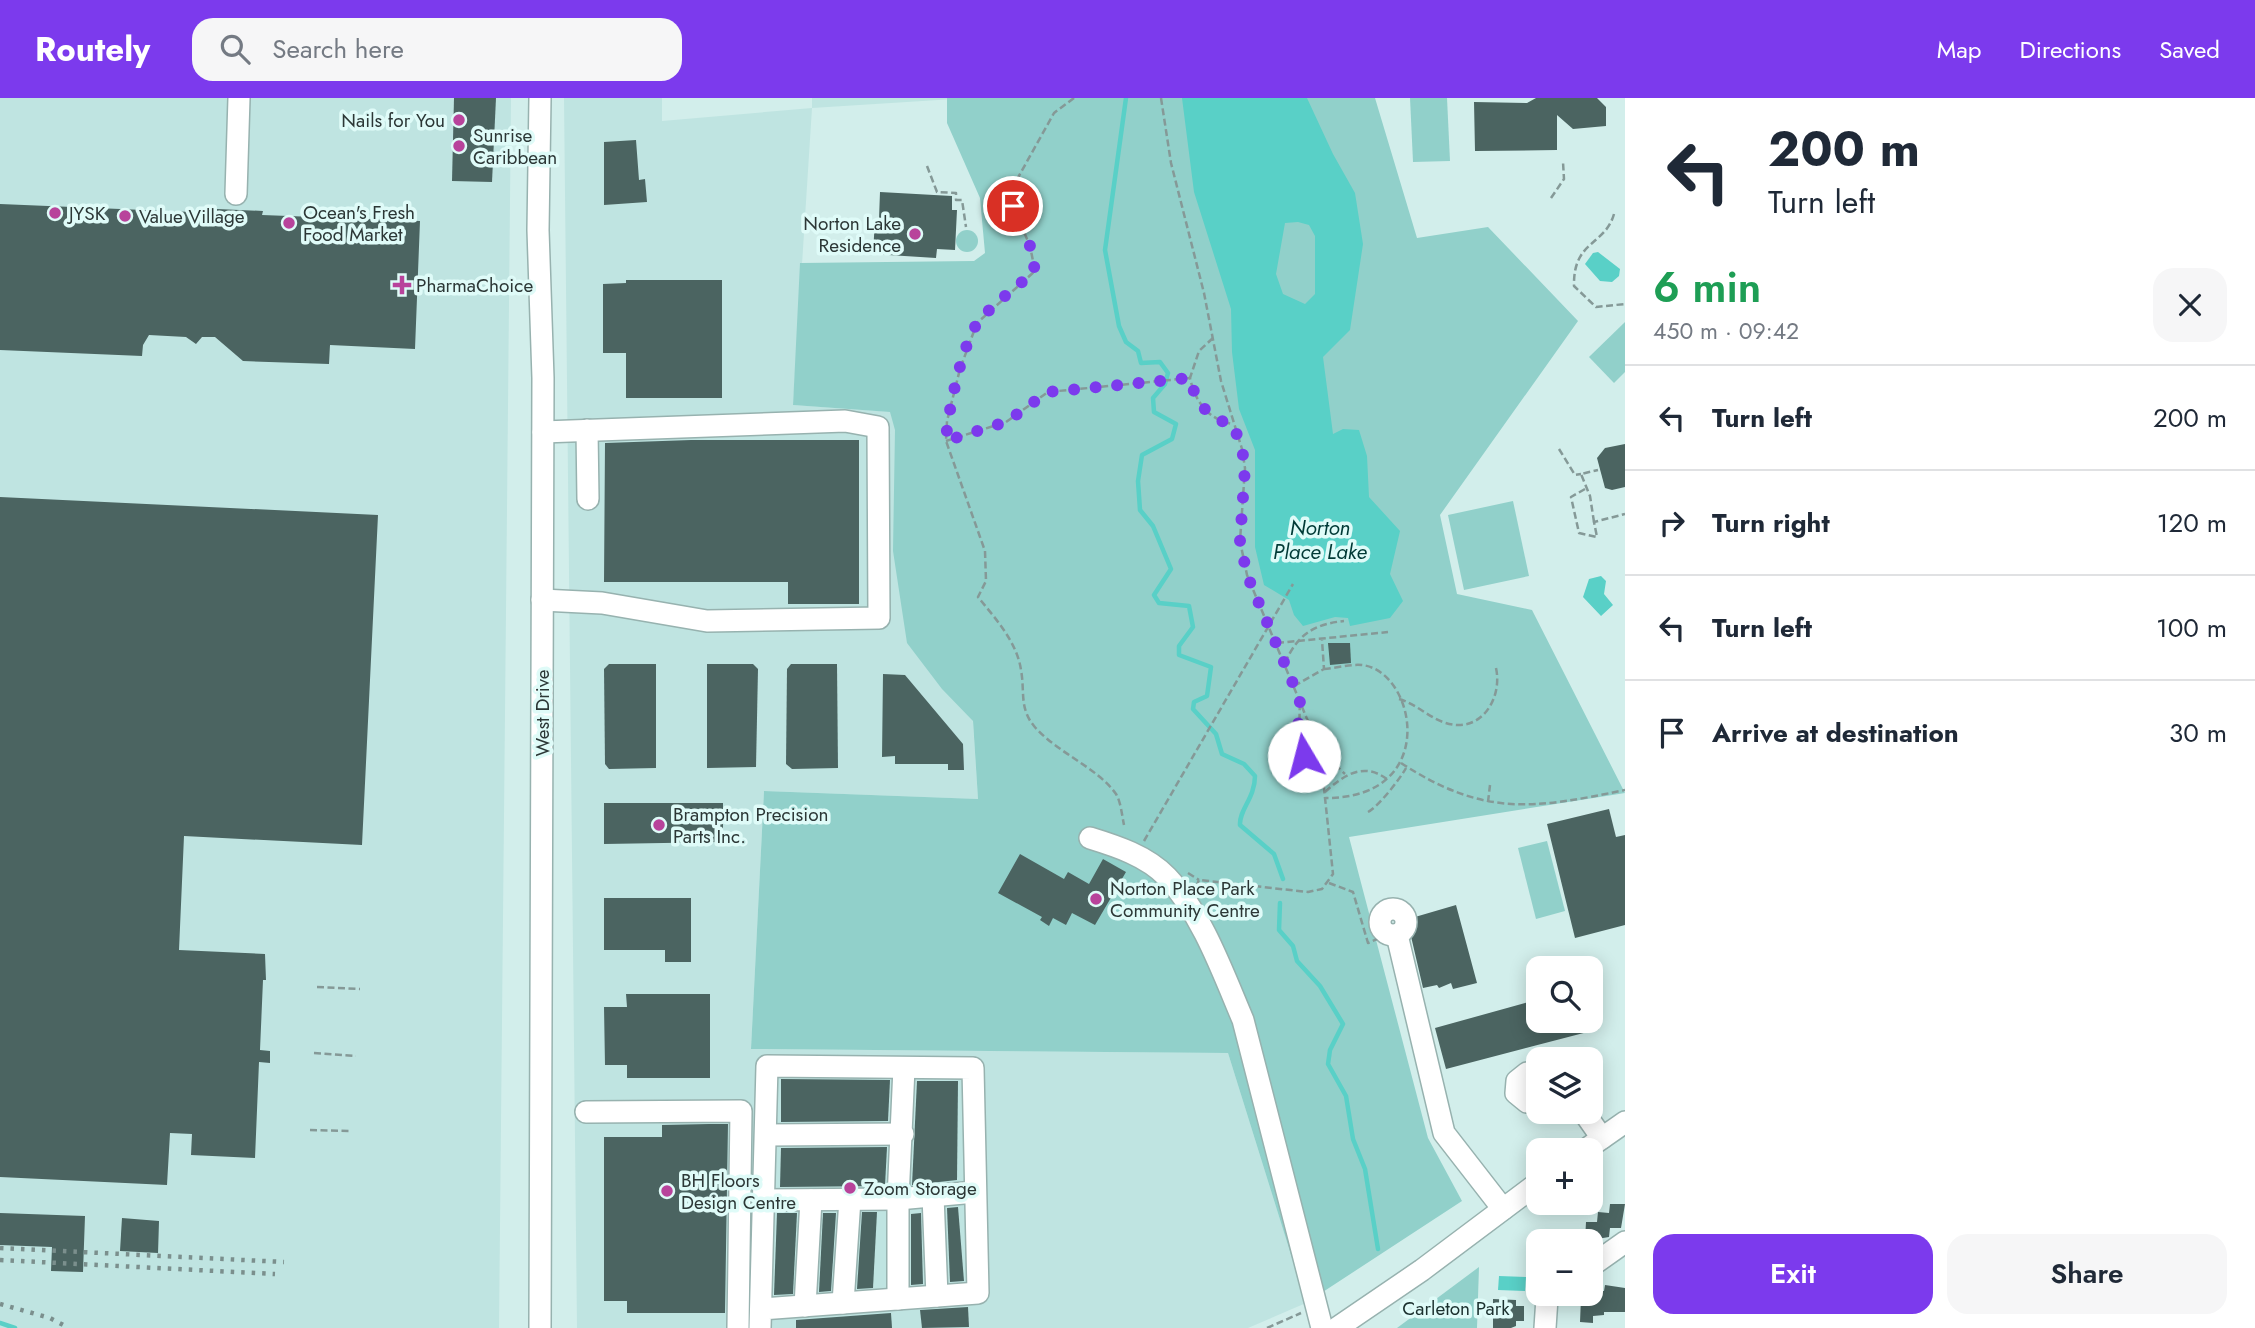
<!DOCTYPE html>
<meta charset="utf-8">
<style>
:root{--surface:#fff;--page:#f6f6f7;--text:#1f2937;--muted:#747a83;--line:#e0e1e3;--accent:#7c3aed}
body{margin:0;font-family:Jost,sans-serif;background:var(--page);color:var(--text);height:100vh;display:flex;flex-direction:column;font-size:26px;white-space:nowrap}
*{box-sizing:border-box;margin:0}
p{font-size:23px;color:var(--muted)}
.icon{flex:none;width:38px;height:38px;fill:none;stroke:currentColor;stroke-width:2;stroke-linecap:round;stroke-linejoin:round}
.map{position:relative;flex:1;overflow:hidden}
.drawer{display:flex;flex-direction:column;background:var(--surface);width:630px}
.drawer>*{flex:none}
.hud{background:#fff;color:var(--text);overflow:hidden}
.controls{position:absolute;left:1526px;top:858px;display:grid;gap:14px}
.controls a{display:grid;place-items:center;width:77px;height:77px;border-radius:14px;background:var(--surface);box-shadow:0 4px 18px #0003;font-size:35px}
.pin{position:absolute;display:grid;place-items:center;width:60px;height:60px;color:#fff;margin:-30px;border:4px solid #fff;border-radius:50%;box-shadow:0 2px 7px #0007}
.me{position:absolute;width:77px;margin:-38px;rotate:352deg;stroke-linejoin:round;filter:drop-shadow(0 0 5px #0008)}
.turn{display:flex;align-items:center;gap:24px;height:147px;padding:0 28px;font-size:32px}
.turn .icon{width:91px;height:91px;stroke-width:2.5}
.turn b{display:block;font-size:49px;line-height:60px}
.round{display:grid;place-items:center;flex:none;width:74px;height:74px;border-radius:21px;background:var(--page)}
.head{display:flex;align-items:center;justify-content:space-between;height:119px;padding:0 28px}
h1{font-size:42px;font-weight:600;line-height:52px;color:#1e9e55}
.button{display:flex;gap:14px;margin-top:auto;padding:14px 28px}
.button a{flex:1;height:80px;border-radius:21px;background:var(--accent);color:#fff;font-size:28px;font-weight:600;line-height:80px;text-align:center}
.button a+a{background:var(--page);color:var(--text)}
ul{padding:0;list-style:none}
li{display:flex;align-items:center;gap:21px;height:105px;padding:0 28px;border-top:2px solid var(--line)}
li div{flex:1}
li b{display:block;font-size:26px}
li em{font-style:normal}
header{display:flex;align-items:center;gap:42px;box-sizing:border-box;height:98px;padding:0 35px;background:var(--accent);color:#fff}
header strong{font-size:33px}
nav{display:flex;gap:38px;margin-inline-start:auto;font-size:24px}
.search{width:490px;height:63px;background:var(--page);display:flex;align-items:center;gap:18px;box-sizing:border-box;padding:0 24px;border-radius:21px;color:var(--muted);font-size:26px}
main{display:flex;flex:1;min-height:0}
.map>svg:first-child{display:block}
.built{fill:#bfe4e1}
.green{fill:#91d0ca}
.water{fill:#59d0c7;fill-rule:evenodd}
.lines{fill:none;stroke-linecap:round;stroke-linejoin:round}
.stream{stroke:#59d0c7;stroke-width:4.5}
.building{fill:#4b6461}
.minor-casing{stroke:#97b2af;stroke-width:24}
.path{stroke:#859997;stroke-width:2.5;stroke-dasharray:7 3.5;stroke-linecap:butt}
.minor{stroke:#fff;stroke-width:21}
.rail{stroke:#7b8f8d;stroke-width:4.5;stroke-dasharray:3.5 7;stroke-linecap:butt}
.route{stroke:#7c3aed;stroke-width:12;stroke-dasharray:0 21.6}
.poi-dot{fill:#b8439b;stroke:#dffbf8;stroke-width:2.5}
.labels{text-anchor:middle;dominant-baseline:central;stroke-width:7;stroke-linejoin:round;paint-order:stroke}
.poi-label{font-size:19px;fill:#2c3736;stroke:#dffbf8;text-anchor:start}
.street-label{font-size:19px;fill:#2c3736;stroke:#dffbf8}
.park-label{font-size:19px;fill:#1b302e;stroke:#dffbf8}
.water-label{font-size:21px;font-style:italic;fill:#003a36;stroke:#dffbf8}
</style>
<header>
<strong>Routely</strong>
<div class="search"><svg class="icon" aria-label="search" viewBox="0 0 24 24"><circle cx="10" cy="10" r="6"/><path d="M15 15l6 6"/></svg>Search here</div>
<nav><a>Map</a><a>Directions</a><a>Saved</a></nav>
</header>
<main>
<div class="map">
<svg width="1625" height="1230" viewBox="0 0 1625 1230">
<rect width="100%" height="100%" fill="#d2eeeb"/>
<g class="built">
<path d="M0,0H511L499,1230H0Z"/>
<path d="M564,0H662V23L812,10V0H970L812,10L793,307L907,315L971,595L978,701L764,693L751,951L1228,955L1306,1205L1248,1230H577Z"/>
</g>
<g class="green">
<path d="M947,0H1375L1417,140L1488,129L1578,223L1440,417L1457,496L1532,512L1625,695L1349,739L1428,1040L1462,1103L1306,1205L1228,955L751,951L764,693L978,701L973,623L942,591L907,545L893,453L895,332L890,314L793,307L800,165L974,163L985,155L980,100L947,25Z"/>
<path d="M1410,0H1447L1450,63L1413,64Z"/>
<circle cx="967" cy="143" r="11"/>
<path d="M1625,224V274L1614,285L1589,259Z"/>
<path d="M1513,403L1529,478L1464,492L1448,417Z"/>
<path d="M1547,743L1565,813L1536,821L1518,750Z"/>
<path d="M1479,1169L1477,1230H1397Z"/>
</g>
<g class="water">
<path d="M1182,0H1307L1333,56L1355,95L1363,146L1350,232L1323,259L1333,336L1343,331L1359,332L1367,358L1369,399L1400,433L1390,476L1403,503L1390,520L1350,528L1348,520L1335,519L1303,528L1294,517L1289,502L1264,487L1255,449V352L1239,311L1232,254L1231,211L1194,94ZM1298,124L1309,127L1315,138V196L1305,206L1283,196L1276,176L1285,125Z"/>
<path d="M1598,154L1620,171L1619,178L1612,184L1600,183L1585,166L1593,155Z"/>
<path d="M1601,478L1606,483L1604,496L1613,507L1601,518L1583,499L1589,481Z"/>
<path d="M1499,1178L1526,1179L1525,1193L1498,1192Z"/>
</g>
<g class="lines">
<g class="stream">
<path d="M1126,0L1105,152L1119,228L1126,244L1138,253L1141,265L1160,264L1168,275L1165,286L1153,300L1154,314L1176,326L1172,341L1142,357L1138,383L1140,412L1153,428L1171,471L1154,497L1159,505L1189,508L1193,529L1179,548V557L1211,569L1207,598L1194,604L1193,611L1216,636L1222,656L1244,666L1255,678C1255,700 1239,712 1240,727L1274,756L1283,781"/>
<path d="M1280,805L1279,832L1293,848L1297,863L1320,888L1343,926L1330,952L1328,966L1346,998L1353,1041L1365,1071L1378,1151"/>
<path d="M0,1225L15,1230"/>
</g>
</g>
<g class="building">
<path d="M454,0H496L492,84L452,83Z"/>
<path d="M1536,0H1597L1606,9V28L1573,31L1557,17V52L1475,53L1474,4L1527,5Z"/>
<path d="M636,42L639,82L645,81L647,104L604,107V44Z"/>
<path d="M880,94L952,98V112H957L955,152L937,151L936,160L873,156L875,121H879Z"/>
<path d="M0,106L216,115L217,111L263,113L262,117L420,123L415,251L330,247L329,266L243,263L215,239H202L196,246L186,239L149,237L143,247L142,258L0,252Z"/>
<path d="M626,182H722V300H626V255H603V186L626,185Z"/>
<path d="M691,342H859V506H788V484H604L605,345Z"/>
<path d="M1625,346V389L1612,392L1605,390L1597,360L1605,350Z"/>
<path d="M0,399L378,417L362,747L184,738L179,852L265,856L266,882H263L260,952L270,953V965L259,964L255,1060L191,1057L192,1036L170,1035L167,1087L0,1079Z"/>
<path d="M1328,545H1350L1351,565L1330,567Z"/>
<path d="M609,566H656V670L609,671L605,666L604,571Z"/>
<path d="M707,566H753L758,571L756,669L707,670Z"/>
<path d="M837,566L838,670L792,671L786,666L787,571L791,566Z"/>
<path d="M883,576L905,577L963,646L964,672H948V666H895V658L882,659Z"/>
<path d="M604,705H723V744L604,746Z"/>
<path d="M1609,711L1616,739L1625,737V827L1575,840L1547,726Z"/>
<path d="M1020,756L1064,781L1068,774L1089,786L1103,761L1126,774L1095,827L1072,815L1066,827L1053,820L1049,828L1040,822L1042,819L998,795Z"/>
<path d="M604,800H691V864H665V852H604Z"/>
<path d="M1456,807L1477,885L1453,891L1451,885L1439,890L1437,887L1423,890L1410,834L1415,819Z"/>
<path d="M626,896H710V980H627V967H605L604,909H627Z"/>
<path d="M1536,902L1538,922H1596L1599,931L1446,971L1435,930Z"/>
<path d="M781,981L890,982L888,1023L781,1024Z"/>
<path d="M917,983H958L957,1082L912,1087Z"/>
<path d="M709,1026H728L725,1215H627V1203H604V1039H662V1027Z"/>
<path d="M887,1049L885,1088L780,1089L781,1050Z"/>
<path d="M1610,1106H1625L1621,1130H1610L1609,1139L1585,1143L1586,1124H1597L1598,1114L1609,1115Z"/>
<path d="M958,1109L964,1183L950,1184L947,1110Z"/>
<path d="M862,1114H877L873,1190L857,1191Z"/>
<path d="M0,1115L85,1118L83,1174L51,1173L52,1149L0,1147Z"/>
<path d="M777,1115H797L793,1196L774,1197Z"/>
<path d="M823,1115H836L831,1193L819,1194Z"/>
<path d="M921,1115L923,1186L911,1187V1116Z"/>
<path d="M122,1120L159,1123L158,1155L120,1153Z"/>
<path d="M1605,1187L1625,1190V1214H1604V1217L1593,1218V1225L1580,1224L1581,1200L1592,1201L1593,1193H1604Z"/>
<path d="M1493,1201L1516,1202V1208H1524V1223H1516V1228L1511,1230H1493Z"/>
<path d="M968,1209L969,1229L922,1230L920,1212Z"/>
<path d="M891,1215L892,1230H796V1222Z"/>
</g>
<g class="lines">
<defs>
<g id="minor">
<path d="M540,0L538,132L543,280L540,1230"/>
<path d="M236,96L239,0"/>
<path d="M587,332L588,401"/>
<path d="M542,502L602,505L707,523L879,520L878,329L845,323L543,334"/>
<path d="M1090,740C1116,748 1147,758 1167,779C1202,816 1223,875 1243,922L1322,1230"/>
<circle cx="1393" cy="824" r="13"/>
<path d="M1397,837L1444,1035L1503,1111"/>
<path d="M1538,976L1527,975L1517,983L1516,995L1527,1004L1538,1002"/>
<path d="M1583,1013L1602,1040"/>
<path d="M586,1014L741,1013L738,1230"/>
<path d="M766,1037L903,1036"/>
<path d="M1585,1052L1625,1024"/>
<path d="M933,1098L937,1198"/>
<path d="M764,1102L898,1101L975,1094"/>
<path d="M1591,1168L1625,1144"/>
<path d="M898,1201V1101L904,970"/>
<path d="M843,1205L850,1101"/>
<path d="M805,1208L811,1102"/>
<path d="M760,1230L767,968L973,970L978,1195L761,1211"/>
<path d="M1337,1230L1422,1172L1538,1085"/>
<path d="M1545,1230L1547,1200L1554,1195"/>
</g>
</defs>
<use href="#minor" class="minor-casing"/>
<g class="path">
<path d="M1074,0L1054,15L1015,85L1013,108L1030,148L1035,173L977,225L960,271L947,323L946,343L985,453L986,483L978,499C995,520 1017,544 1021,572C1025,593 1019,610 1034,628C1057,655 1097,669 1116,696C1121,704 1122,718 1124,727"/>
<path d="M1161,0L1171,65L1204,195L1221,283L1242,351L1245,370L1240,443L1247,477L1320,652L1333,776L1322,791L1308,794L1199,782L1196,789"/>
<path d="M927,68L937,94L956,95V102H962L966,129"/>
<path d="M1551,100L1564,81L1563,64"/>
<path d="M1614,116C1605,148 1573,142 1574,188L1596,209L1625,206"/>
<path d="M1213,240L1199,253L1190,280C1195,303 1208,322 1233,326"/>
<path d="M946,343L1006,324L1048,294L1190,280"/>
<path d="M1559,351L1575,377L1581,376"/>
<path d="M1585,391L1571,399L1579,435L1597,439L1594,424L1625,416"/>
<path d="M1594,424L1590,398L1581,376L1598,372"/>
<path d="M1277,545L1388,534"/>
<path d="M1285,565C1297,537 1314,526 1344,523"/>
<path d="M1324,571C1336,570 1350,566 1362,567C1416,573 1441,700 1326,700"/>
<path d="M1294,588L1324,571L1322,542"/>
<path d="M1399,601C1416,606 1427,618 1443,624C1479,638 1503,602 1496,570"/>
<path d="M1300,605C1298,638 1302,665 1324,690"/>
<path d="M1320,652L1345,676"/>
<path d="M1401,665C1484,719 1533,711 1625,692"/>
<path d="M1325,694C1344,677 1364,663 1388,682"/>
<path d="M1488,704L1490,687"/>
<path d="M1368,714C1378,709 1400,681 1406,670"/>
<path d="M1144,743L1293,486"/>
<path d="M1188,775L1199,782"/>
<path d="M1329,785L1353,794L1368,845L1382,839"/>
<path d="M317,889L360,891"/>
<path d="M314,955L356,958"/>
<path d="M310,1032L352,1033"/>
<path d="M1267,1230L1301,1215"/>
</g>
<use href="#minor" class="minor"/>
<g class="rail">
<path d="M0,1150L284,1164"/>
<path d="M0,1162L275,1176"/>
<path d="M0,1206L50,1220L69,1230"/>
</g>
</g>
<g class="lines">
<path class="route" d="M1013,108L1030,148L1035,173C1017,189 994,205 979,223C963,242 947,317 946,343L1006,324L1048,294L1190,280C1195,303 1208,322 1233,326L1242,351L1245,370L1240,443L1247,477L1300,602L1298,630L1304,658"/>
</g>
<g class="poi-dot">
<circle cx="459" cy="22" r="7"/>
<circle cx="459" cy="48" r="7"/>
<circle cx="55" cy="115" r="7"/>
<circle cx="125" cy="118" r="7"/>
<circle cx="289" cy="125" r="7"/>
<circle cx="915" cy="136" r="7"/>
<path d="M398.5 176.5h7v7h7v7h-7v7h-7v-7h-7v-7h7z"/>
<circle cx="659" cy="727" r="7"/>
<circle cx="1096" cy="801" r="7"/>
<circle cx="850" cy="1090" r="7"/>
<circle cx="667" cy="1093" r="7"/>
</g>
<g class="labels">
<g class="poi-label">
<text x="445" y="22" text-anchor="end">Nails for You</text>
<text x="473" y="37">Sunrise<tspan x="473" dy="22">Caribbean</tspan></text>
<text x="303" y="114">Ocean's Fresh<tspan x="303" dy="22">Food Market</tspan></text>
<text x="69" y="115">JYSK</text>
<text x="139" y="118">Value Village</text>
<text x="901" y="125" text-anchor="end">Norton Lake<tspan x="901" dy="22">Residence</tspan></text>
<text x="416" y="187">PharmaChoice</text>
<text x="673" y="716">Brampton Precision<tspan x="673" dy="22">Parts Inc.</tspan></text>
<text x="1110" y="790">Norton Place Park<tspan x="1110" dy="22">Community Centre</tspan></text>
<text x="681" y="1082">BH Floors<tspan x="681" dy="22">Design Centre</tspan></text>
<text x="864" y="1090">Zoom Storage</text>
</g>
<g class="street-label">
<text transform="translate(542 615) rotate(-90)">West Drive</text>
</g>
<g class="park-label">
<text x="1456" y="1210">Carleton Park</text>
</g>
<g class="water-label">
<text x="1320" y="430">Norton<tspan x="1320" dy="24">Place Lake</tspan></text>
</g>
</g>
</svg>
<div class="controls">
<a><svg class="icon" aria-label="search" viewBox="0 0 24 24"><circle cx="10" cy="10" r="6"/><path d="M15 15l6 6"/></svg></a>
<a><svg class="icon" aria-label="layers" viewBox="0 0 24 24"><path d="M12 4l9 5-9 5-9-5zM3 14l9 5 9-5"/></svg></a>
<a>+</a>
<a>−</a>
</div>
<div class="pin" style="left:1013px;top:108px;background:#d93025"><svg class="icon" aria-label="arrive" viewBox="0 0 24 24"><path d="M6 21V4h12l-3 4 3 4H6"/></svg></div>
<svg class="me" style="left:1304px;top:658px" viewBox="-20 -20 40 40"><circle r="19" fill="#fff"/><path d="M0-13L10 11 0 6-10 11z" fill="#7c3aed"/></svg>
</div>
<section class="drawer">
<div class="hud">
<div class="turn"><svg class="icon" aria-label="left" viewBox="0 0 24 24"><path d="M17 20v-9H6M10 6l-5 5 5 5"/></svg><div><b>200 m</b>Turn left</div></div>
</div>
<div class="head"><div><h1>6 min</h1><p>450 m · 09:42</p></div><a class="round"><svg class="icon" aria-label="close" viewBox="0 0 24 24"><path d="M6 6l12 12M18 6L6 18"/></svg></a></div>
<ul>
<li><svg class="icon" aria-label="left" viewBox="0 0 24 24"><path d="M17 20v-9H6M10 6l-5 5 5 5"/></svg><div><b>Turn left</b></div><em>200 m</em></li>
<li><svg class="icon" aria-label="right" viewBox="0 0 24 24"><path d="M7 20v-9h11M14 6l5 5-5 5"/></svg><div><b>Turn right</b></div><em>120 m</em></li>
<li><svg class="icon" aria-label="left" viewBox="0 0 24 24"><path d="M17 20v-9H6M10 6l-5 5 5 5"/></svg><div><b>Turn left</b></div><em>100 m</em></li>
<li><svg class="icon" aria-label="arrive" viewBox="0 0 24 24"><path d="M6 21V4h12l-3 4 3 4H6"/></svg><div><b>Arrive at destination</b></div><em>30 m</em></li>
</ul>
<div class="button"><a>Exit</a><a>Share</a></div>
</section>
</main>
